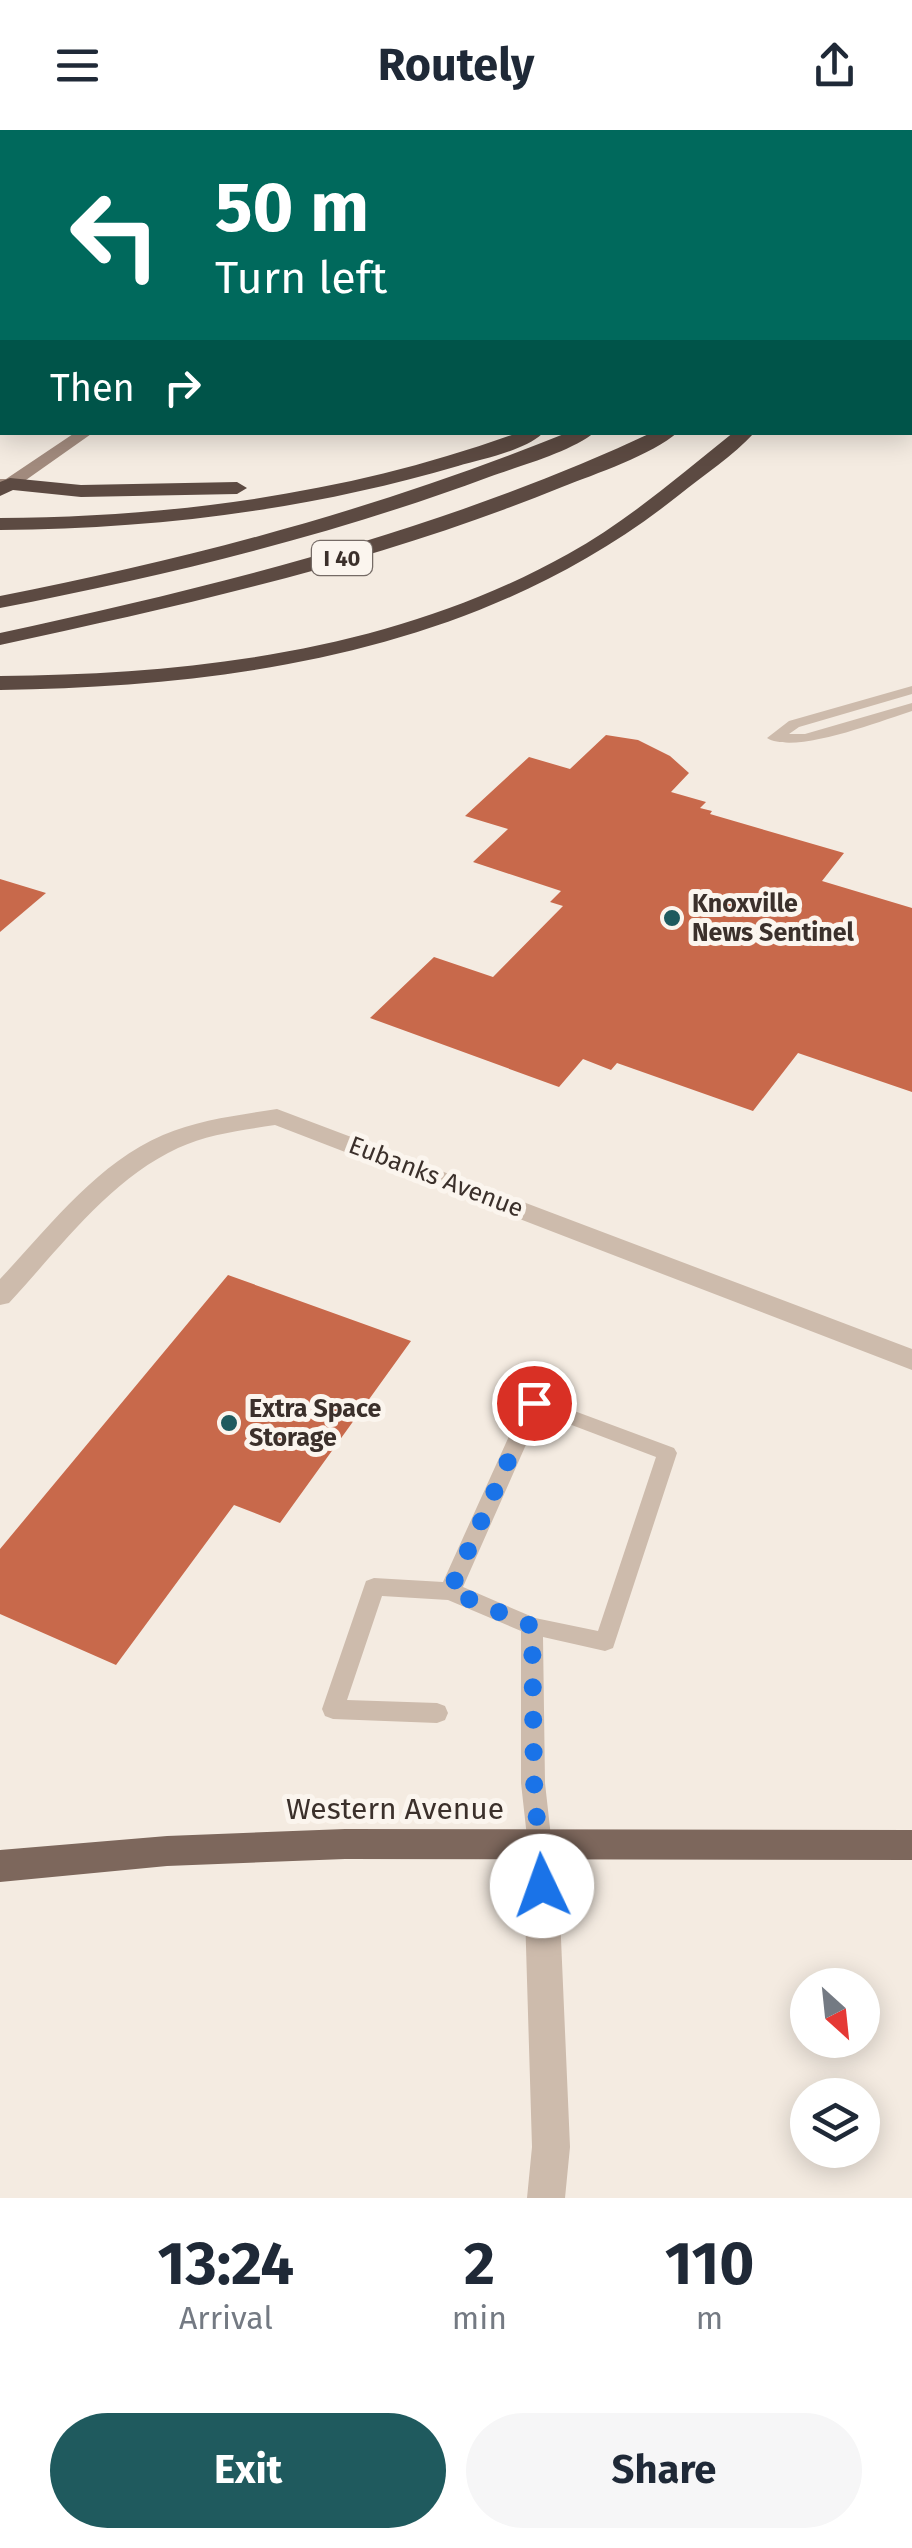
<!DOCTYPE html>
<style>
:root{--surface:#fff;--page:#f6f6f7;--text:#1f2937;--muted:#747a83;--accent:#1f5a5e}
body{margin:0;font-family:"Fira Sans",sans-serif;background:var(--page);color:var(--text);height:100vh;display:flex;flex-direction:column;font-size:38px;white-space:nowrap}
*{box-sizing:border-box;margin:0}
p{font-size:32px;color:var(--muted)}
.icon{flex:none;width:55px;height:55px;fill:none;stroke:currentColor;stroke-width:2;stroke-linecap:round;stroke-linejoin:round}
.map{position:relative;height:2068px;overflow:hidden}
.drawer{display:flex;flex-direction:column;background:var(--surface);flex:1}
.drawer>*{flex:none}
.guide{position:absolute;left:0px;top:0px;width:912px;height:305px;box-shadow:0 5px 25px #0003;background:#00695c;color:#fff;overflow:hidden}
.needle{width:65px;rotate:153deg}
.fabs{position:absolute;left:790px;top:1838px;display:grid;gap:20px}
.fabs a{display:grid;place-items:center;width:90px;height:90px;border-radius:50%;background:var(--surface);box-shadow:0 5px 25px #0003;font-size:50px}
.pin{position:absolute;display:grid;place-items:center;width:85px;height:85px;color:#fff;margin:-42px;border:5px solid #fff;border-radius:50%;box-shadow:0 2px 10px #0007}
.me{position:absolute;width:110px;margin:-55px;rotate:357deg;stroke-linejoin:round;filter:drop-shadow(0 0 8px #0008)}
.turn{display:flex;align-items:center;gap:35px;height:210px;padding:0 50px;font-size:45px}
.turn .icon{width:130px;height:130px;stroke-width:2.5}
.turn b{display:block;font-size:70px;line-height:85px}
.then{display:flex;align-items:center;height:95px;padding:0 50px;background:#0003;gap:20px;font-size:38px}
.eta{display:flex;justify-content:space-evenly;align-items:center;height:170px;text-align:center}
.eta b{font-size:60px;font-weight:700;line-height:70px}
.action{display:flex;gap:20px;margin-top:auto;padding:20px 50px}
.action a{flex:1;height:115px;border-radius:60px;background:var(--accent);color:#fff;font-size:40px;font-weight:700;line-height:115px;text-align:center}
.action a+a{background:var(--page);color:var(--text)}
header{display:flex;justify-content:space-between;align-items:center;height:130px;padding:0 50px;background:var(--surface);font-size:45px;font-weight:700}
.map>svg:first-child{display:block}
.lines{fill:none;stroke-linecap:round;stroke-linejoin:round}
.stream{stroke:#7fb0b2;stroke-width:5}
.building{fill:#c8694b}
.lane{fill:#cdbbac;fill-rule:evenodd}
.street{fill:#cdbbac;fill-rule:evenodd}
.secondary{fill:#a18a7d;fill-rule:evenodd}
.primary{fill:#7d675c;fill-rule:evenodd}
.highway{fill:#5c4a42;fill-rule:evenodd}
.rail-casing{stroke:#3b302b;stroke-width:6}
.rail{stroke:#fbf5ee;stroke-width:4;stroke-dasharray:11;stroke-linecap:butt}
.route{stroke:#1a73e8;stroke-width:18;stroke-dasharray:0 32.4}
.poi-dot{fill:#1f5a5e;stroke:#fbf5ee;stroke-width:4}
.labels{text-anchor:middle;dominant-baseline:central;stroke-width:10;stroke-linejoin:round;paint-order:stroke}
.shield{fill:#fbf5ee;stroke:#756b66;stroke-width:2.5}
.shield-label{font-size:22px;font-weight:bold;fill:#3b302b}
.poi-label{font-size:25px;font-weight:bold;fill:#3b302b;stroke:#fbf5ee;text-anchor:start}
.street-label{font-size:25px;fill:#3b302b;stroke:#fbf5ee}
.near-street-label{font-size:30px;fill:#3b302b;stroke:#fbf5ee}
</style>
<header><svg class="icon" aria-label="menu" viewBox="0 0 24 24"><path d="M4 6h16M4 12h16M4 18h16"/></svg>Routely<svg class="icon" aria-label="share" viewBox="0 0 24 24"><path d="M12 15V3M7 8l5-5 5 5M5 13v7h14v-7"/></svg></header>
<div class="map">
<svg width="912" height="2068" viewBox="0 0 912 2068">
<rect width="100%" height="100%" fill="#f4ebe1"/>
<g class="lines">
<path class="stream" d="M140,0L155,2"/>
</g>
<g class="building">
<path d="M606,605L638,610L670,626L689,643L671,662L706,672L700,678L712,681L710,684L844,723L822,751L912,778V962L798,923L753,981L617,933L611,940L583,929L559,957L370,888L434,827L493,847L563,776L550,772L561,761L473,732L508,699L465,686L529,627L570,639Z"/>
<path d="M0,749L46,763L0,802Z"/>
<path d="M228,1145L411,1211L280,1393L234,1375L116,1535L0,1484V1419Z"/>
</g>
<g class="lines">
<g class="lane">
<rect x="0" y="182" width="2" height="6"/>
<path d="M2,217V223L0,224V218Z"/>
<path d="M912,556V564L799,597L789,604H805L912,573V581C880,591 795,625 767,608L789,591Z"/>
<path d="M534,1266L674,1318L677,1323L613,1518L605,1521L543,1507L545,1653L552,1716L548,1724L540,1727L532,1724L528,1716L521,1653V1501L448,1470L382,1466L347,1570L437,1573L445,1576L448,1583L445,1590L437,1593L333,1589L325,1586L322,1579L366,1451L374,1448L443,1452L524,1273L527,1268ZM540,1283L656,1327L598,1501L535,1488L463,1457Z"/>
</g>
<g class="street">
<path d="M2,50V58L0,59V51Z"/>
<path d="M277,979L912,1219V1240L275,995C243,1000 208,1004 178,1018C109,1050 60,1118 9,1173L0,1175V1149C49,1097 96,1034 163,1005C198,990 239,985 277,979Z"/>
<path d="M540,1701L552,1705L557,1716L570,2017L565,2068H527L532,2017L523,1716L528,1705Z"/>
</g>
<g class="secondary">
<rect x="910" y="205" width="2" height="8"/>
<rect x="0" y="241" width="2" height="8"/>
<rect x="0" y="259" width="2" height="8"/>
<path d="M76,302H94L16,357L0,359V349H6Z"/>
</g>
<path class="primary" d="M345,1699L912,1700V1730L345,1729L167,1736L0,1752V1720L167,1706Z"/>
<g class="highway">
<path d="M912,164V175L910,176V165Z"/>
<path d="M520,302L542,304C523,321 483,329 458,336C308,380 155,399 0,400V388C177,387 353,363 520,302Z"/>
<path d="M569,302H595C571,322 519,336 489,347C330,406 166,446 0,478V466C195,428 384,377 569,302Z"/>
<path d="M653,302H678C652,325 595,344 562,357C381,431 190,474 0,515V503C225,454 444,400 653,302Z"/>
<path d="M734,302H755C733,326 704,345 679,365C485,520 241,556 0,560V546C196,544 394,521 568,424C628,391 680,345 734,302Z"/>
<path d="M10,348L81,355L237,352L247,358L237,364L81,367L13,360L0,366V352Z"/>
</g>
<defs>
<path id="rail" d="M75,0L89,2"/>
</defs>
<use href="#rail" class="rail-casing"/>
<use href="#rail" class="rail"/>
</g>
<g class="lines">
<path class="route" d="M534,1273L450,1461L532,1496L534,1652L542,1756"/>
</g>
<g class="poi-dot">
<circle cx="672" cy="788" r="10"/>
<circle cx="229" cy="1293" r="10"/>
</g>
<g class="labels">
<rect class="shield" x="312" y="411" width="60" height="34" rx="8"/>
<g class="shield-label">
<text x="342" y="428">I 40</text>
</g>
<g class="poi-label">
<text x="692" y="774">Knoxville<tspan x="692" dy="29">News Sentinel</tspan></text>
<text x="249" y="1279">Extra Space<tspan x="249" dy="29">Storage</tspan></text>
</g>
<g class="street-label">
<text transform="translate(436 1047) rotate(21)">Eubanks Avenue</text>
</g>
<g class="near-street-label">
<text x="395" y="1679">Western Avenue</text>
</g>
</g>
</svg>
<div class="fabs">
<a><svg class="needle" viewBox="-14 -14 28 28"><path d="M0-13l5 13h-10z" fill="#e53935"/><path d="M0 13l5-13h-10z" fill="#747a83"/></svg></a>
<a><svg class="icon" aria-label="layers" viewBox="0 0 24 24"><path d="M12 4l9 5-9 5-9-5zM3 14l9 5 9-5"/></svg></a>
</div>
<div class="pin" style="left:534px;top:1273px;background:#d93025"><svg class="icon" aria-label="arrive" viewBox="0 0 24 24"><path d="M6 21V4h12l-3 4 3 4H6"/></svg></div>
<svg class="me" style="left:542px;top:1756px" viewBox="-20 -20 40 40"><circle r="19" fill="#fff"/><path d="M0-13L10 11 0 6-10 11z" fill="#1a73e8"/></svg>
<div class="guide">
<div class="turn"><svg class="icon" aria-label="left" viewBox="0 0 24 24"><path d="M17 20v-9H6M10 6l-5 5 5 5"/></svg><div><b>50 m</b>Turn left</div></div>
<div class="then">Then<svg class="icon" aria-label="right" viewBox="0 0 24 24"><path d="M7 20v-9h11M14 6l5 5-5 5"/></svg></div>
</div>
</div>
<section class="drawer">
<div class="eta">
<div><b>13:24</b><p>Arrival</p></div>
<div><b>2</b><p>min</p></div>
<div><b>110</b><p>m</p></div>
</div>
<div class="action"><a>Exit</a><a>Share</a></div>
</section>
